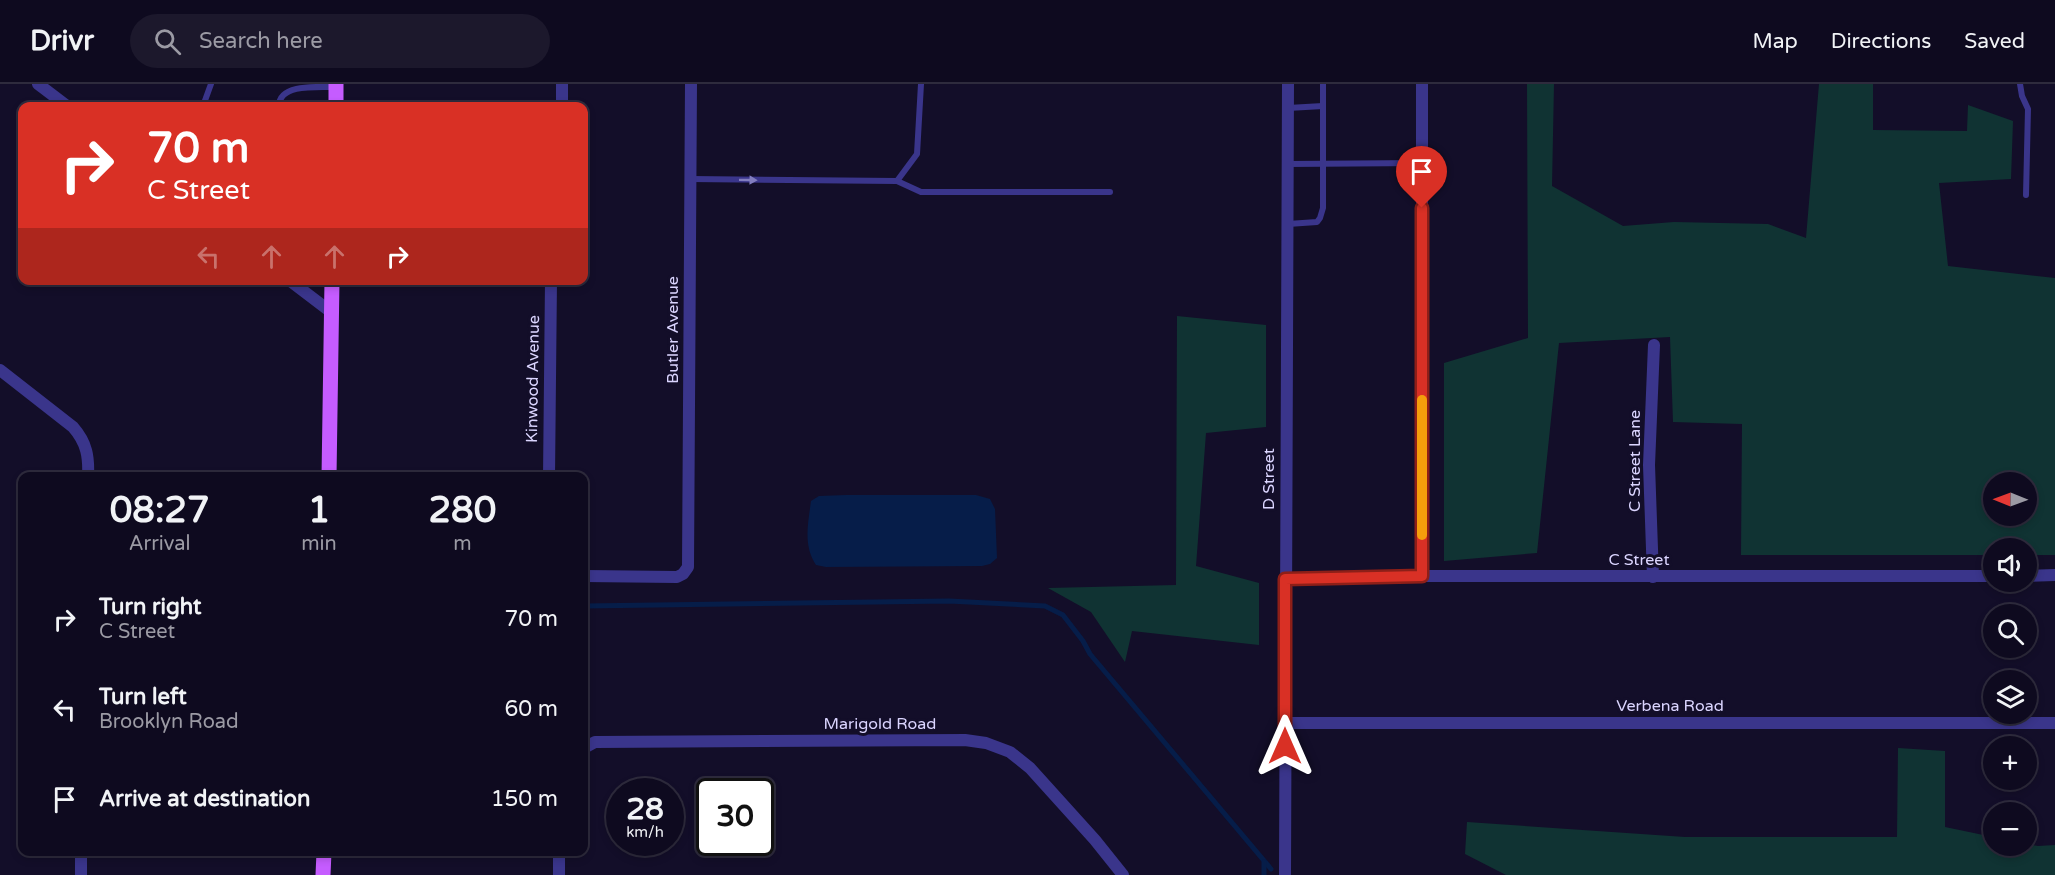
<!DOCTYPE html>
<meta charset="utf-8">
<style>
:root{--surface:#0e0a1f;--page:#1c182c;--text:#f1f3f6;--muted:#9b9aa4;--line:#2e2b3d}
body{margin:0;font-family:"Varela Round",sans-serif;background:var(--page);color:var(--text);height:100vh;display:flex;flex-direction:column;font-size:22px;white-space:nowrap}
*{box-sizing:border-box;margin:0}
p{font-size:20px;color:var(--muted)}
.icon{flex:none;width:33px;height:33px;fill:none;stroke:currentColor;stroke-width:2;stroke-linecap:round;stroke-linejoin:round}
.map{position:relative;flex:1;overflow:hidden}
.details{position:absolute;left:18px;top:388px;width:570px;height:384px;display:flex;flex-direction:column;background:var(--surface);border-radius:12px;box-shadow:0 3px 9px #0003,0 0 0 2px var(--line)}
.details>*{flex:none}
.guide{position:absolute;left:18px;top:18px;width:570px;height:183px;border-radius:12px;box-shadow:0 3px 9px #0003,0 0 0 2px var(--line);background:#d93025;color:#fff;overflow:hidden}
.needle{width:39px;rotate:271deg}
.buttons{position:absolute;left:1983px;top:388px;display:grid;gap:12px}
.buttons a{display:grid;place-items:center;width:54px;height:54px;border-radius:50%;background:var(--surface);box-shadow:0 3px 9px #0003,0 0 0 2px var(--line);font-size:30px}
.speed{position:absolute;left:606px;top:694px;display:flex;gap:12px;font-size:30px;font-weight:700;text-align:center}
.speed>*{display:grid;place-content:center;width:78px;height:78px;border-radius:50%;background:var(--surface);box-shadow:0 3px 9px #0003,0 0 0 2px var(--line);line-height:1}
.speed small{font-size:15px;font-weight:400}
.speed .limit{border:3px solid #111;border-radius:9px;background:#fff;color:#111}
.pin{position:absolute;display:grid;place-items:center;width:51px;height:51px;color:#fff;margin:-62px -26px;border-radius:50% 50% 50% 0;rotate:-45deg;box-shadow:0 0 6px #0007}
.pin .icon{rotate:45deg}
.me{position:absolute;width:66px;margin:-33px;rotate:0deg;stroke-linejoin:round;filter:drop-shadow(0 0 4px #0008)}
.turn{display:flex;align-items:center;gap:21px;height:126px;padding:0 30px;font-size:27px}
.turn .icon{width:78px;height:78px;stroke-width:2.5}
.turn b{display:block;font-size:42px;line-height:51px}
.lanes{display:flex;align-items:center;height:57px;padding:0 30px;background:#0003;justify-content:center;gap:30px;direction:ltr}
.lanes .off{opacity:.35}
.eta{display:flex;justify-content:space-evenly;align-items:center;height:102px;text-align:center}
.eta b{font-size:36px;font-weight:700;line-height:42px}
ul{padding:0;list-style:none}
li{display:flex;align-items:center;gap:18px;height:90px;padding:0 30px}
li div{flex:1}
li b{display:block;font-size:22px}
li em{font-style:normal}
header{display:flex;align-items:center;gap:36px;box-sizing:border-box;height:84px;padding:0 30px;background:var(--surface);border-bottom:2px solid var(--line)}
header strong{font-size:28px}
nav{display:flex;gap:33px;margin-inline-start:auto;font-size:21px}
.search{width:420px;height:54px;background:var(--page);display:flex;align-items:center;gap:15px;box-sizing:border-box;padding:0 21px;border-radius:33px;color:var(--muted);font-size:22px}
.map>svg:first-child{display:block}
.green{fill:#103333;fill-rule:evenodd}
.water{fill:#061d49}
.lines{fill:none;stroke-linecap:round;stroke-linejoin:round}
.stream{stroke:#061d49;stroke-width:5}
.lane{stroke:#3a358b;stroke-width:6}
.street{stroke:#3a358b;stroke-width:12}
.primary{stroke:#c55cff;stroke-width:15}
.oneway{fill:#827dbf}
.route-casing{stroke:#8d1f18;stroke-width:15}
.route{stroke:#d93025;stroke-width:10}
.slow{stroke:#f59e0b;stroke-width:10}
.labels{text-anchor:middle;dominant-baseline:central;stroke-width:6;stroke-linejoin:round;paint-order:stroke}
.street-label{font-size:16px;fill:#dbd5ff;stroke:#130e29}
</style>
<header>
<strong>Drivr</strong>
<div class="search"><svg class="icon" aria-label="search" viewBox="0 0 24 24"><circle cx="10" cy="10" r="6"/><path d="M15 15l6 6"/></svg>Search here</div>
<nav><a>Map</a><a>Directions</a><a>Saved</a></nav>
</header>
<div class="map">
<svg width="2055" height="791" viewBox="0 0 2055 791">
<rect width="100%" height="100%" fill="#130e29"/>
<g class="green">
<path d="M1527,0H1554L1552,102L1623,142L1674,138L1768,140L1806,154L1819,0H1873V46L1967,47L1968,21L2013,37L2011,95L1939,99L1948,182L2055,194V471H2027L2026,465H1994L1993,471H1741L1742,340L1673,338L1670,253L1559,259L1537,469L1444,477V279L1528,254ZM1994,399H2026V432H1994Z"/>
<path d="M1177,232L1266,241V343L1206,349L1196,482L1259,499V561L1132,547L1125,578L1091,528L1048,504L1176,501Z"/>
<path d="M1898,664L1945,667V743L1993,753L1994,762H2026L2027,760L2038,762L2055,761V791H1506L1465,770L1467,738L1685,753H1897Z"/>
</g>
<path class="water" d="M846,411H976L990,415L995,425L997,474L990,480L982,482L826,483L816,481C803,461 808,440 811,417L819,412Z"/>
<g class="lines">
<g class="stream">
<path d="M584,522L949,517L1045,522L1063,531L1083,557L1090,570L1271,785"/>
<path d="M1264,778V791"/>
</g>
<g class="lane">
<path d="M2020,0L2022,12L2028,25L2026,111"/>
<path d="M203,22L211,0"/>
<path d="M279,22C279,0 316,3 335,3"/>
<path d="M1288,24L1323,22"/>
<path d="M1288,80L1422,79"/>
<path d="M690,95L897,97L917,70L921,0"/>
<path d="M897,97L921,108H1110"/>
<path d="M1288,140L1317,138L1320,134L1323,124V0"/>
</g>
<g class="street">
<path d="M38,0L67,22"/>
<path d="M1422,0V492"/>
<path d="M562,22V0"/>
<path d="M289,196L331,228"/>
<path d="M0,286L73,343C87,359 89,373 88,393"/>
<path d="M549,393L551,196"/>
<path d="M584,492L677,493L683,490L688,483L691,0"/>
<path d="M2026,492L2055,491"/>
<path d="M1653,493L1649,381L1654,261"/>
<path d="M1285,495L1422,492H1994"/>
<path d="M1285,639H2055"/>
<path d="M584,664L595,658L965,656L986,659L1010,668L1030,684L1095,756L1123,791"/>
<path d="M559,768V791"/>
<path d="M81,791V768"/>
<path d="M1285,791L1288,0"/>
</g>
<g class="primary">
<path d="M336,22V0"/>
<path d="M329,393L332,196"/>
<path d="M323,791L324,768"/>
</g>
</g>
<defs><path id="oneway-solid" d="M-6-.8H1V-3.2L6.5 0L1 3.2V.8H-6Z" transform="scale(1.5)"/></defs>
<use class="oneway" href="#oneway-solid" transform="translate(748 96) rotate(1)"/>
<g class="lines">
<defs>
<path id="route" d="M1285,662V495L1422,492V124"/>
</defs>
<use href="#route" class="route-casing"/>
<use href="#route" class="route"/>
<path class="slow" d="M1422,316V451"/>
</g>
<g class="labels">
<g class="street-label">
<text transform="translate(673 246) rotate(-90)">Butler Avenue</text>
<text transform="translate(533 295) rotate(-89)">Kinwood Avenue</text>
<text transform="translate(1635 377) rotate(-90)">C Street Lane</text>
<text transform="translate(1269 395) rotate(-90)">D Street</text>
<text x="1639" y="476">C Street</text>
<text x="1670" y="622">Verbena Road</text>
<text x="880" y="640">Marigold Road</text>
</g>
</g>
</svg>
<div class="buttons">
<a><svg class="needle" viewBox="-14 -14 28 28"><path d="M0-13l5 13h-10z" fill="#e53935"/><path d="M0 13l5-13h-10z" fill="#9b9aa4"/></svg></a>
<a><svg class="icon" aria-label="sound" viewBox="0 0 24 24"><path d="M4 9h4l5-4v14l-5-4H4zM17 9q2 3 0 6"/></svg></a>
<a><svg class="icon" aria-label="search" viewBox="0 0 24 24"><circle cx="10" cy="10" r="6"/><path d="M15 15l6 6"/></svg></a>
<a><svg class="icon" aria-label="layers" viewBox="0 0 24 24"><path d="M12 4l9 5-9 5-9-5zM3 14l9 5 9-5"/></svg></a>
<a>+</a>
<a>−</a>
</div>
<div class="speed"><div>28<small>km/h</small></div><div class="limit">30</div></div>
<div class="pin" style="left:1422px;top:124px;background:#d93025"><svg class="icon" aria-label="arrive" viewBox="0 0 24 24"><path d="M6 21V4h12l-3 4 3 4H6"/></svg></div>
<svg class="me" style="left:1285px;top:662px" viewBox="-20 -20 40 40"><path d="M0-17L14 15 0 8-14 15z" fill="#d93025" stroke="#fff" stroke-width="4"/></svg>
<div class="guide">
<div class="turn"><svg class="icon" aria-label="right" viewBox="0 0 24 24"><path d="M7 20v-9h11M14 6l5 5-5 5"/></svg><div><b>70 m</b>C Street</div></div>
<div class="lanes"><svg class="icon off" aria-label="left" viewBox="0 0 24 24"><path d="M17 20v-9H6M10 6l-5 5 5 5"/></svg><svg class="icon off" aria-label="ahead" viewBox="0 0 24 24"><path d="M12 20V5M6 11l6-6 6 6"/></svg><svg class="icon off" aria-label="ahead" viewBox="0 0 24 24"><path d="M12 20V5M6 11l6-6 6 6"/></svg><svg class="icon" aria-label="right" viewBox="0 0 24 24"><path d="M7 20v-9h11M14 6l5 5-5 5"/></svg></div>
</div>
<section class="details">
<div class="eta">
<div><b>08:27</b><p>Arrival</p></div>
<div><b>1</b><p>min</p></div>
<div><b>280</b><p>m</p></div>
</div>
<ul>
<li><svg class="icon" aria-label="right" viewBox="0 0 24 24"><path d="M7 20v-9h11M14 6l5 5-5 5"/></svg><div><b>Turn right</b><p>C Street</p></div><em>70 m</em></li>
<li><svg class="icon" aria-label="left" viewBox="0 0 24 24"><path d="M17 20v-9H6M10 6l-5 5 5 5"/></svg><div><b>Turn left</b><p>Brooklyn Road</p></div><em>60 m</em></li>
<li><svg class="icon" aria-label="arrive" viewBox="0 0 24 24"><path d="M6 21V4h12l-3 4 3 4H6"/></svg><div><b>Arrive at destination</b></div><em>150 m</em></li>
</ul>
</section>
</div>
